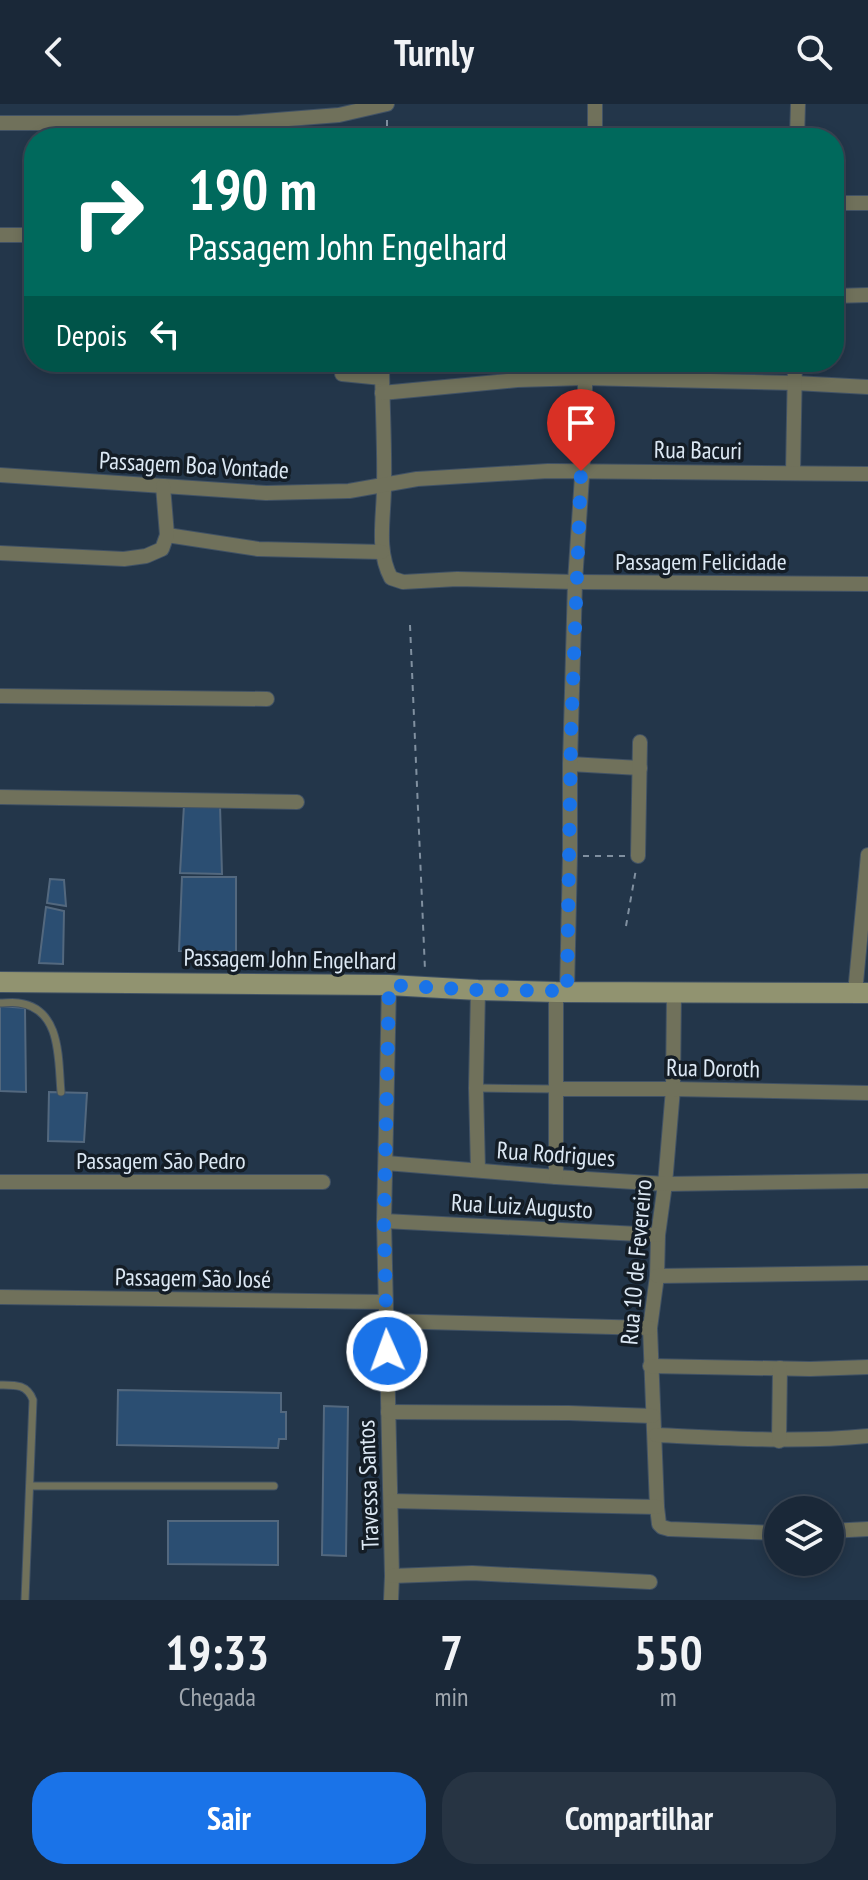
<!DOCTYPE html>
<html lang="pt">
<meta charset="utf-8">
<style>
:root{--surface:#1a2838;--page:#273443;--text:#f1f3f6;--muted:#9fa6ae;--line:#384453;--accent:#1a73e8}
body{margin:0;font-family:"PT Sans Narrow",sans-serif;background:var(--page);color:var(--text);height:100vh;display:flex;flex-direction:column;font-size:30px;white-space:nowrap}
*{box-sizing:border-box;margin:0}
p{font-size:26px;color:var(--muted)}
.icon{flex:none;width:44px;height:44px;fill:none;stroke:currentColor;stroke-width:2;stroke-linecap:round;stroke-linejoin:round}
.map{position:relative;height:1496px;overflow:hidden}
.drawer{display:flex;flex-direction:column;background:var(--surface);flex:1}
.drawer>*{flex:none}
.guide{position:absolute;left:24px;top:24px;width:820px;height:244px;border-radius:32px;box-shadow:0 4px 12px #0003,0 0 0 2px var(--line);background:#00695c;color:#fff;overflow:hidden}
.controls{position:absolute;left:764px;top:1392px;display:grid;gap:16px}
.controls a{display:grid;place-items:center;width:80px;height:80px;border-radius:50%;background:var(--surface);box-shadow:0 4px 12px #0003,0 0 0 2px var(--line);font-size:40px}
.pin{position:absolute;display:grid;place-items:center;width:68px;height:68px;color:#fff;margin:-82px -34px;border-radius:50% 50% 50% 0;rotate:-45deg;box-shadow:0 0 8px #0007}
.pin .icon{rotate:45deg}
.me{position:absolute;width:88px;margin:-44px;rotate:358deg;stroke-linejoin:round;filter:drop-shadow(0 0 6px #0008)}
.turn{display:flex;align-items:center;gap:28px;height:168px;padding:0 32px;font-size:36px}
.turn .icon{width:104px;height:104px;stroke-width:2.5}
.turn b{display:block;font-size:56px;line-height:68px}
.then{display:flex;align-items:center;height:76px;padding:0 32px;background:#0003;gap:16px;font-size:30px}
.eta{display:flex;justify-content:space-evenly;align-items:center;height:136px;text-align:center}
.eta b{font-size:48px;font-weight:700;line-height:56px}
.cta{display:flex;gap:16px;margin-top:auto;padding:16px 32px}
.cta a{flex:1;height:92px;border-radius:32px;background:var(--accent);color:#fff;font-size:32px;font-weight:700;line-height:92px;text-align:center}
.cta a+a{background:var(--page);color:var(--text)}
header{display:flex;justify-content:space-between;align-items:center;height:104px;padding:0 32px;background:var(--surface);font-size:36px;font-weight:700}
.map>svg:first-child{display:block}
.building{fill:#2b4e72;stroke:#53687e;stroke-width:2}
.lines{fill:none;stroke-linecap:round;stroke-linejoin:round}
.service-casing{stroke:#415265;stroke-width:9}
.minor-casing{stroke:#415265;stroke-width:16}
.secondary-casing{stroke:#415265;stroke-width:22}
.path{stroke:#8090a0;stroke-width:2;stroke-dasharray:6 6;stroke-linecap:butt}
.service{stroke:#70715b;stroke-width:7}
.minor{stroke:#70715b;stroke-width:14}
.secondary{stroke:#919370;stroke-width:20}
.route{stroke:#1a73e8;stroke-width:14;stroke-dasharray:0 25.2}
.labels{text-anchor:middle;dominant-baseline:central;stroke-width:7;stroke-linejoin:round;paint-order:stroke}
.street-label{font-size:24px;fill:#dce8f4;stroke:#141d26}
</style>
<header><svg class="icon" aria-label="back" viewBox="0 0 24 24"><path d="M15 5l-7 7 7 7"/></svg>Turnly<svg class="icon" aria-label="search" viewBox="0 0 24 24"><circle cx="10" cy="10" r="6"/><path d="M15 15l6 6"/></svg></header>
<div class="map">
<svg width="868" height="1496" viewBox="0 0 868 1496">
<rect width="100%" height="100%" fill="#23364a"/>
<g class="building">
<path d="M184,701H220L222,770L180,769Z"/>
<path d="M182,773H236V848L179,847Z"/>
<path d="M50,775L64,776L66,802L47,799Z"/>
<path d="M46,803L64,807L63,860L39,859Z"/>
<path d="M0,902L25,904L26,988L0,987Z"/>
<path d="M49,988L87,989L84,1038L48,1037Z"/>
<path d="M118,1286L281,1289V1308H286V1335H279L278,1344L117,1341Z"/>
<path d="M324,1302L348,1303L346,1452L322,1451Z"/>
<path d="M168,1417H278V1461L168,1460Z"/>
</g>
<g class="lines">
<defs>
<g id="service">
<path d="M0,899C6,899 13,898 19,899C62,905 58,956 61,988"/>
<path d="M476,984L557,985"/>
<path d="M0,1281C15,1281 27,1280 33,1296L25,1496"/>
<path d="M30,1382H274"/>
</g>
<g id="minor">
<path d="M0,19H238L339,11L387,0"/>
<path d="M595,34V0"/>
<path d="M797,34L798,0"/>
<path d="M834,99H868"/>
<path d="M0,131H34"/>
<path d="M834,192L868,191"/>
<path d="M382,258C382,299 385,341 384,382C384,413 376,446 391,474L403,478L457,475L575,478L868,480"/>
<path d="M342,270L382,274"/>
<path d="M382,289L517,276L584,274L795,279L868,283"/>
<path d="M793,369L795,258"/>
<path d="M0,371L266,389L349,387L417,375L548,367L868,370"/>
<path d="M167,431L258,445L382,448"/>
<path d="M0,449L124,455L146,452L162,445L167,431L163,382"/>
<path d="M0,592L267,595"/>
<path d="M570,660L640,664"/>
<path d="M0,693L297,698"/>
<path d="M638,752L640,638"/>
<path d="M389,881L384,1117L392,1472L391,1496"/>
<path d="M567,887L570,752V660L575,478L585,327V258"/>
<path d="M674,888L673,985L665,1080L658,1131L657,1172L650,1224L657,1403L659,1420L662,1423L669,1425L778,1429"/>
<path d="M855,889L868,751"/>
<path d="M557,985H673L868,989"/>
<path d="M386,1059L556,1073L665,1080L868,1077"/>
<path d="M478,1066L476,984L478,886"/>
<path d="M556,1073V888"/>
<path d="M0,1078H323"/>
<path d="M384,1117L658,1131"/>
<path d="M657,1172L868,1169"/>
<path d="M0,1193L385,1198"/>
<path d="M386,1217L650,1224"/>
<path d="M650,1262L810,1265L868,1263"/>
<path d="M388,1308L569,1309L653,1312"/>
<path d="M656,1331C727,1334 797,1339 868,1332"/>
<path d="M779,1337L780,1264"/>
<path d="M391,1397L657,1403"/>
<path d="M830,1427L868,1425"/>
<path d="M392,1472L472,1469L650,1478"/>
</g>
<path id="secondary" d="M0,878L389,881L478,886L556,888L868,889"/>
</defs>
<use href="#service" class="service-casing"/>
<use href="#minor" class="minor-casing"/>
<use href="#secondary" class="secondary-casing"/>
<g class="path">
<path d="M387,34V15"/>
<path d="M410,521L425,866"/>
<path d="M583,752H625"/>
<path d="M626,822L636,765"/>
</g>
<use href="#service" class="service"/>
<use href="#minor" class="minor"/>
<use href="#secondary" class="secondary"/>
</g>
<g class="lines">
<path class="route" d="M387,1247L384,1117L389,881L478,886L567,887L571,630L581,367"/>
</g>
<g class="labels">
<g class="street-label">
<text transform="translate(698 346) rotate(1)">Rua Bacuri</text>
<text transform="translate(194 361) rotate(3)">Passagem Boa Vontade</text>
<text x="701" y="457">Passagem Felicidade</text>
<text transform="translate(290 855) rotate(1)">Passagem John Engelhard</text>
<text transform="translate(713 964) rotate(1)">Rua Doroth</text>
<text transform="translate(556 1050) rotate(4)">Rua Rodrigues</text>
<text x="161" y="1056">Passagem São Pedro</text>
<text transform="translate(522 1102) rotate(3)">Rua Luiz Augusto</text>
<text transform="translate(636 1158) rotate(-85)">Rua 10 de Fevereiro</text>
<text transform="translate(193 1174) rotate(1)">Passagem São José</text>
<text transform="translate(368 1381) rotate(-92)">Travessa Santos</text>
</g>
</g>
</svg>
<div class="controls">
<a><svg class="icon" aria-label="layers" viewBox="0 0 24 24"><path d="M12 4l9 5-9 5-9-5zM3 14l9 5 9-5"/></svg></a>
</div>
<div class="pin" style="left:581px;top:367px;background:#d93025"><svg class="icon" aria-label="arrive" viewBox="0 0 24 24"><path d="M6 21V4h12l-3 4 3 4H6"/></svg></div>
<svg class="me" style="left:387px;top:1247px" viewBox="-20 -20 40 40"><circle r="17" fill="#1a73e8" stroke="#fff" stroke-width="3"/><path d="M0-11L8 9 0 5-8 9z" fill="#fff"/></svg>
<div class="guide">
<div class="turn"><svg class="icon" aria-label="right" viewBox="0 0 24 24"><path d="M7 20v-9h11M14 6l5 5-5 5"/></svg><div><b>190 m</b>Passagem John Engelhard</div></div>
<div class="then">Depois<svg class="icon" aria-label="left" viewBox="0 0 24 24"><path d="M17 20v-9H6M10 6l-5 5 5 5"/></svg></div>
</div>
</div>
<section class="drawer">
<div class="eta">
<div><b>19:33</b><p>Chegada</p></div>
<div><b>7</b><p>min</p></div>
<div><b>550</b><p>m</p></div>
</div>
<div class="cta"><a>Sair</a><a>Compartilhar</a></div>
</section>
